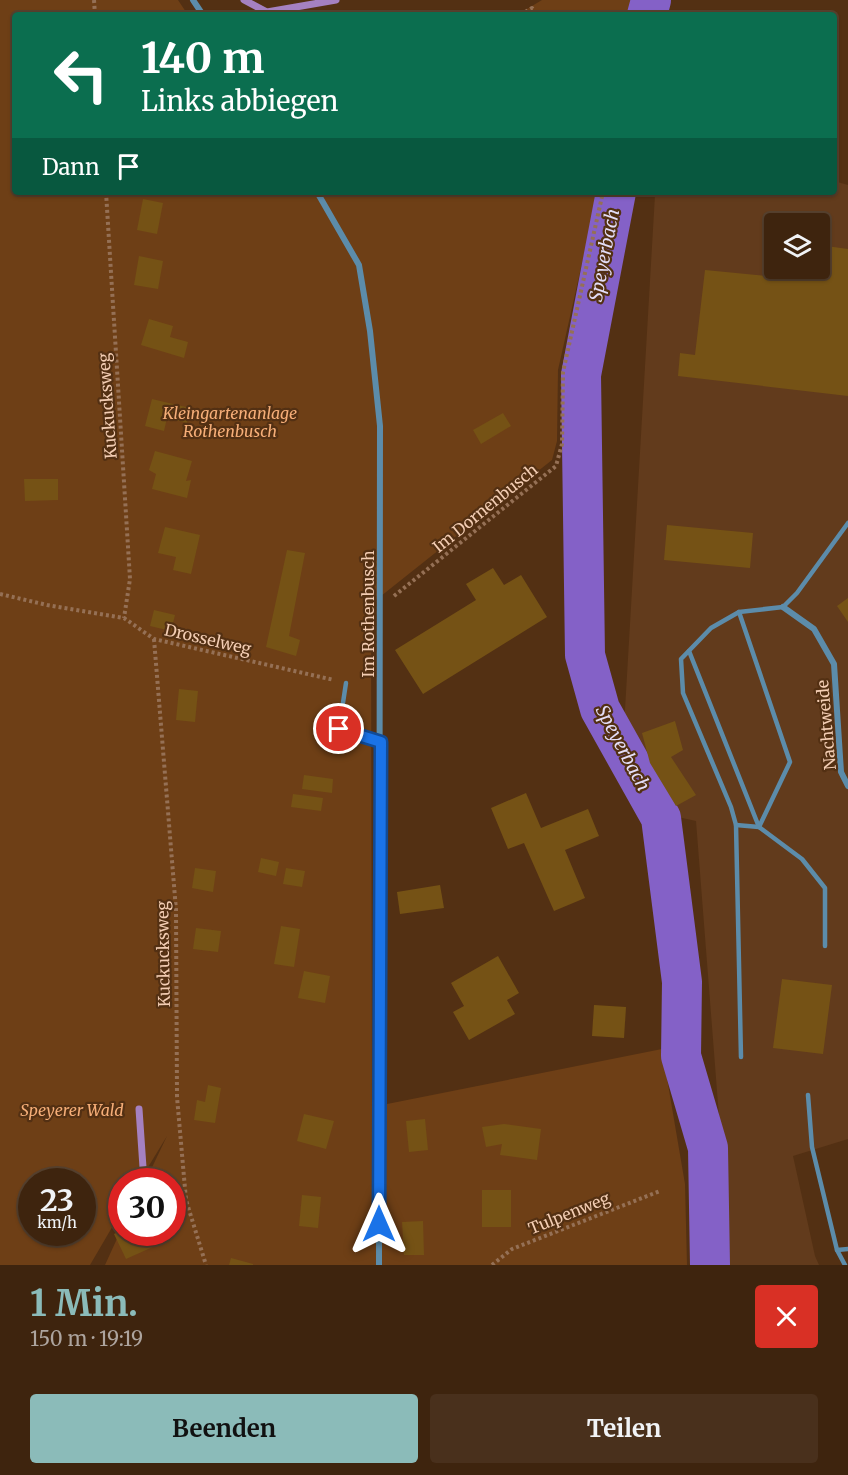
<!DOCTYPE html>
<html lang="de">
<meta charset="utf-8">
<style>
:root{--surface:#3e240e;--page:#49301c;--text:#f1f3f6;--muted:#ada49e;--line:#57412e;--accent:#8bbbb9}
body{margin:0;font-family:Merriweather,serif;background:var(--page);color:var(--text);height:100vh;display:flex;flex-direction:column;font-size:22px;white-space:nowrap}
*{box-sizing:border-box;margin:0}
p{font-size:20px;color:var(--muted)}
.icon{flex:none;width:33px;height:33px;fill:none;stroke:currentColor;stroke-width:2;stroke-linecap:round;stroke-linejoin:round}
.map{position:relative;height:1265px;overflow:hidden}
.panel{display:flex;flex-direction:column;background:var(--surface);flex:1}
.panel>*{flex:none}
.hud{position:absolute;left:12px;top:12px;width:825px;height:183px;border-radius:6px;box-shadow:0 2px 4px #0004,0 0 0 2px var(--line);background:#0b6e4f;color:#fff;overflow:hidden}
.fabs{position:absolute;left:764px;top:213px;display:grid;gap:12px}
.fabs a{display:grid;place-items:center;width:66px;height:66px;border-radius:6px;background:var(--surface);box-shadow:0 2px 4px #0004,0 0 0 2px var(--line);font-size:30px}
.speed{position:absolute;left:18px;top:1168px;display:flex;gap:12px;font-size:30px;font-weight:700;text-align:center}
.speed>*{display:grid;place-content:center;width:78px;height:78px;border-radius:50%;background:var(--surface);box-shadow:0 2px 4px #0004,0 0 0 2px var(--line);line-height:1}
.speed small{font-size:15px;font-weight:400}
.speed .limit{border:9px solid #d22;background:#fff;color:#111}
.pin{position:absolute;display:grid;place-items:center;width:51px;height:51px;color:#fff;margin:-26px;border:3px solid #fff;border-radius:50%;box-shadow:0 2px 6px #0007}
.me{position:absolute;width:66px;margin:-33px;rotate:0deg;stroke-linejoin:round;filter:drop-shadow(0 0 4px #0008)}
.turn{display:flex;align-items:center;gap:21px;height:126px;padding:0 30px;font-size:27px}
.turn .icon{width:78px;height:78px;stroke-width:2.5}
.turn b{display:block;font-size:42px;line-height:51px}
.then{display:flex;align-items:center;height:57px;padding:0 30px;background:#0003;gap:12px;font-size:22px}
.round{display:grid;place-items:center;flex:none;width:63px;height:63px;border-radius:6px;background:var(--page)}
.head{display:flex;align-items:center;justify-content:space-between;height:102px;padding:0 30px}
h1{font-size:36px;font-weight:700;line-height:45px;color:var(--accent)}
.button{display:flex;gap:12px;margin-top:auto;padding:12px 30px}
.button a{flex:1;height:69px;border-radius:6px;background:var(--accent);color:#111;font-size:24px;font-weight:700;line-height:69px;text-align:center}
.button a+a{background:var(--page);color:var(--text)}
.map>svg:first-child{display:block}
.built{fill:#623b1c;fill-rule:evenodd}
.green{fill:#6e3f16;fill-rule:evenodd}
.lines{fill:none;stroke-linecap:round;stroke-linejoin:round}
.stream{stroke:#a581c1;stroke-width:7}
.river{stroke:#8461c7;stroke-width:40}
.building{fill:#755215}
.path{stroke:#957055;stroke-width:4;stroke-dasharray:3 3;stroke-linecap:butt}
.service{stroke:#5c8caa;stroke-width:4.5}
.minor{stroke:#5c8caa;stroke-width:6}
.route-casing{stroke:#114b97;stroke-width:15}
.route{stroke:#1a73e8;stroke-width:10}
.labels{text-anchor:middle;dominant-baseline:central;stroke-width:4.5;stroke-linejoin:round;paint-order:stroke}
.street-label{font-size:16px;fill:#f3cdb3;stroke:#533013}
.park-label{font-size:16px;font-style:italic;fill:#f6ae78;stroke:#533013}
.water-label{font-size:18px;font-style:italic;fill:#e4def8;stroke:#533013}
</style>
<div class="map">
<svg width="848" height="1265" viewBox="0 0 848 1265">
<rect width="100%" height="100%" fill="#533013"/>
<path class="built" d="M834,181L848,185V1139L793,1156L815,1256L819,1265H725L723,1168L696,821L673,816L624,727L655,195L656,192H834ZM774,224H819V268H774Z"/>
<g class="green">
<path d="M0,0H178L188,15H15V192H598L558,370L557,441L552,460L371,604L372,1107L662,1049L685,1184L687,1265H105L121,1230L122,1233H172V1182H145L167,1136L139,1182H122L121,1212L90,1265H0ZM32,1182H82V1233H32Z"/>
<path d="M542,0H636L633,15H517Z"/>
</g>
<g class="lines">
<g class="stream">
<path d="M244,0L267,12L336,0"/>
<path d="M139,1109L144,1182"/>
</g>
<g class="river">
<path d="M647,15L651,0"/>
<path d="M616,192L581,375L585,655L600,709L661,818L682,982L681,1056L708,1148L710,1265"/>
</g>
</g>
<g class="building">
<path d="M143,199L163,203L157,234L137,230Z"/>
<path d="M770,239L774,240V268H819V245L848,249V396L678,376L680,353L695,355L705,270L766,276Z"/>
<path d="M139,256L163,261L158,289L134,285Z"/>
<path d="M149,319L173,326L170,337L188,342L184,358L141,345Z"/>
<path d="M152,399L190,408L187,423L167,418L164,431L145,426Z"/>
<path d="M503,413L511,426L481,444L473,430Z"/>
<path d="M155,451L192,461L186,481L191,480L187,498L152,489L156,474L149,470Z"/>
<path d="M24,479H58V500L25,501Z"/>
<path d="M667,525L753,533L750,568L664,560Z"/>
<path d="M165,527L200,535L191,574L173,570L176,557L158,553Z"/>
<path d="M287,550L305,553L289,636L300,640L296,656L266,647Z"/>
<path d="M493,568L504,585L521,575L547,617L423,694L395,650L476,600L466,584Z"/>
<path d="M848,598V622L837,606Z"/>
<path d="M154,610L175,615L171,631L150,626Z"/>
<path d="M179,689L198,691L195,722L176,720Z"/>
<path d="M675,721L683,750L671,757L696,795L676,806L650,763L642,733Z"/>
<path d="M304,775L333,779L332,793L302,789Z"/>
<path d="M526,793L541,828L588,809L599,836L565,850L585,898L554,911L524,843L508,849L491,808Z"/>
<path d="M293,794L323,798L321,811L291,807Z"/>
<path d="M261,858L279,862L276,876L258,872Z"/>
<path d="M195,868L216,871L213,892L192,888Z"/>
<path d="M286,868L305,871L302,887L283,884Z"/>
<path d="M440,885L444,908L400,914L397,892Z"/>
<path d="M281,926L300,929L294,967L274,964Z"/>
<path d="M196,928L221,931L218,952L193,949Z"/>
<path d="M498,956L519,993L507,1000L515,1014L469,1040L453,1012L464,1006L451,983Z"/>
<path d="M304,971L330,976L325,1003L298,998Z"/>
<path d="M782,979L832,985L823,1054L773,1048Z"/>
<path d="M594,1005L626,1007L624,1038L592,1036Z"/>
<path d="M208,1085L221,1088L215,1123L194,1120L197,1100L205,1102Z"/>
<path d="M304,1114L334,1121L326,1149L297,1141Z"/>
<path d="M425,1119L428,1150L409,1152L406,1121Z"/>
<path d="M504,1124L541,1129L537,1160L500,1155L502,1144L486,1147L482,1127Z"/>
<rect x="482" y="1190" width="29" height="37"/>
<path d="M302,1195L321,1197L318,1228L299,1226Z"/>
<path d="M423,1221L424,1255H404L402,1222Z"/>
<path d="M122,1230V1233H149L155,1246L126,1259L114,1234Z"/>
<path d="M231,1258L253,1264V1265H229Z"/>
</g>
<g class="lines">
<g class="path">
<path d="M94,0L95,15"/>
<path d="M520,15L532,8L537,15"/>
<path d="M106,192L130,579L124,618"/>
<path d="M0,594L47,605L124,618L154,639L334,680"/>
<path d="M394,596L556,466L562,444L563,372L603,192"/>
<path d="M154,639L176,910L177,1097L186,1200L206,1265"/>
<path d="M492,1265L512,1249L660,1191"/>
</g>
<g class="service">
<path d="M739,612L790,762L759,827"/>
<path d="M689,651L759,827"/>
<path d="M346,683L339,729L381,742"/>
<path d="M736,825L759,827L802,859L825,888V946"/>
<path d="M741,1057L736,825L731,807L683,693L681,659L711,628L739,612L783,607L797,593L848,523"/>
<path d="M808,1095L812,1147L837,1250L845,1265"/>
<path d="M837,1250L848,1249"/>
</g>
<g class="minor">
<path d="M193,0L203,15"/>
<path d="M317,192L359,265L370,331L380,426L379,1265"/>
<path d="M783,607L814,629L834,664L841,772L848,786"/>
</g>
</g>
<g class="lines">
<defs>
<path id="route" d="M339,729L381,742L379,1224"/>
</defs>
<use href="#route" class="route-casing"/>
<use href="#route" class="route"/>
</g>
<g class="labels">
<g class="street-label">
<text transform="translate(107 406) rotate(-94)">Kuckucksweg</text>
<text transform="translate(485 508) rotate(-39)">Im Dornenbusch</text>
<text transform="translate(368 614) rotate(-90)">Im Rothenbusch</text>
<text transform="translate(208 639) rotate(13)">Drosselweg</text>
<text transform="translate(826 725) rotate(-95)">Nachtweide</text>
<text transform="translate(163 954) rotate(-91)">Kuckucksweg</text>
<text transform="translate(569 1213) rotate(-22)">Tulpenweg</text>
</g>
<g class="park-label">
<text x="230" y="413">Kleingartenanlage<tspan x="230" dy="18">Rothenbusch</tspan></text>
<text x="72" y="1110">Speyerer Wald</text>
</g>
<g class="water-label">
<text transform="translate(604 255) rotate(-79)">Speyerbach</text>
<text transform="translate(623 748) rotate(62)">Speyerbach</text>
</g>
</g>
</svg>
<div class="fabs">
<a><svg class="icon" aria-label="layers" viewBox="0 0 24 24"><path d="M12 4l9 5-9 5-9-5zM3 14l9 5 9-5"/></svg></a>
</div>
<div class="speed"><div>23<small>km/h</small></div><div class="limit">30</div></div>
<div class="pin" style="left:339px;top:729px;background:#d93025"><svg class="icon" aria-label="arrive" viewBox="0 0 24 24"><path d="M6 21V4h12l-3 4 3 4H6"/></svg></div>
<svg class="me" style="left:379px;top:1224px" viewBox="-20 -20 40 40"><path d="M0-17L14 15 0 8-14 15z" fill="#1a73e8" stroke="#fff" stroke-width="4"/></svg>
<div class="hud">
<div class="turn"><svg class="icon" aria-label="left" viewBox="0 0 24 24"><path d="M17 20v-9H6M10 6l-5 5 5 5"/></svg><div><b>140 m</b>Links abbiegen</div></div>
<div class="then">Dann<svg class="icon" aria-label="arrive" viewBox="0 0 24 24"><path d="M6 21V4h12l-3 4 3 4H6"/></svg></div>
</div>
</div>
<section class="panel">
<div class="head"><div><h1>1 Min.</h1><p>150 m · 19:19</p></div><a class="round" style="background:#d93025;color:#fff"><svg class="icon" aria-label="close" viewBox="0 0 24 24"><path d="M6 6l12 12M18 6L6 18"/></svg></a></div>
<div class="button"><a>Beenden</a><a>Teilen</a></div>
</section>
